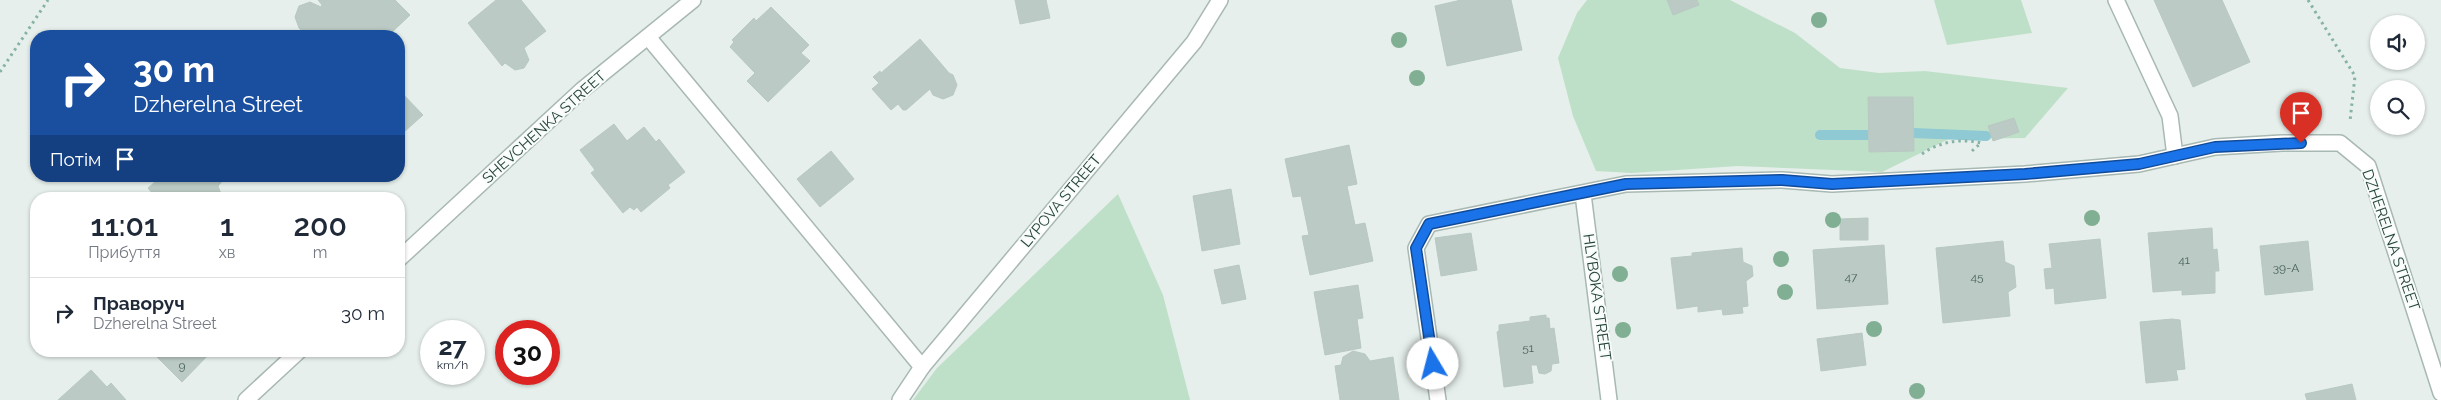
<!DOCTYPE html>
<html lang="uk">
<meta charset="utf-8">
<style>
:root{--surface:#fff;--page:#f6f6f7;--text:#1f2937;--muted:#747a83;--line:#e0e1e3}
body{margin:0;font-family:Raleway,sans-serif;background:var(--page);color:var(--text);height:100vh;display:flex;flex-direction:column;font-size:19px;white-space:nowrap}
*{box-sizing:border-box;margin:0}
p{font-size:16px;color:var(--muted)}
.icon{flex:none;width:28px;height:28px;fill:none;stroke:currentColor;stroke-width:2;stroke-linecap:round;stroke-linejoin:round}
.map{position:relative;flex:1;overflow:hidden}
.sheet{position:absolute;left:30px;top:192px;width:375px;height:165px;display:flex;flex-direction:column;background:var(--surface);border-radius:20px;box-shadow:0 1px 4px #0004}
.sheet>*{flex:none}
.hud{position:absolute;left:30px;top:30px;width:375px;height:152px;border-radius:20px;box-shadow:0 1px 4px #0004;background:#1a4fa0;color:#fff;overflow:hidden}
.fabs{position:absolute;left:2370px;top:15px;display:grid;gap:10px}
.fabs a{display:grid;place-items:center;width:55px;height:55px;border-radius:50%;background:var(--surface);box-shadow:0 1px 4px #0004;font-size:25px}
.speed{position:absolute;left:420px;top:320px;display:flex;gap:10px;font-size:25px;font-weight:700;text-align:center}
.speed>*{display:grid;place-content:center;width:65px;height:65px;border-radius:50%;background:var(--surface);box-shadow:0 1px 4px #0004;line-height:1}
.speed small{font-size:12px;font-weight:400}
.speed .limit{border:8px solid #d22;background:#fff;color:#111}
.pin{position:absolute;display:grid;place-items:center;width:42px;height:42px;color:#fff;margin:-51px -21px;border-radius:50% 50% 50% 0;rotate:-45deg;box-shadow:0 0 5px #0007}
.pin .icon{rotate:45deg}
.me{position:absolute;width:55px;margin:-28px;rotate:352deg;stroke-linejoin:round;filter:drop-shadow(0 0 4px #0008)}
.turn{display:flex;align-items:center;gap:18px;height:105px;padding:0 20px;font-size:22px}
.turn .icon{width:65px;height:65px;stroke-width:2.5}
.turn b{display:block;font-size:35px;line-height:42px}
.then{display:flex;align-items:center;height:48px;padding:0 20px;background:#0003;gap:10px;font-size:19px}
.eta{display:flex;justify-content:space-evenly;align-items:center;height:85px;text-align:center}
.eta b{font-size:30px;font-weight:600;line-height:35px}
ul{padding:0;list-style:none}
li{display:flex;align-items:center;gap:15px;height:70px;padding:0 20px;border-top:1px solid var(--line)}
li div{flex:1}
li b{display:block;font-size:19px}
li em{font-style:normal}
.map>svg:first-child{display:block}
.green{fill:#bfe0c8}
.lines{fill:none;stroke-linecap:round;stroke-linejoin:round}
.stream{stroke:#8ec9d4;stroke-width:10}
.building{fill:#bbcac4;stroke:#b8c9c2}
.service-casing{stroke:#a8b8b2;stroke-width:18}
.minor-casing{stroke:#a8b8b2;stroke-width:18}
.path{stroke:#86b3a5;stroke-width:3;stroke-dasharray:2.5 4;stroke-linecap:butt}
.service{stroke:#fff;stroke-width:15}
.minor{stroke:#fff;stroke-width:15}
.tree{fill:#80af93}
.route-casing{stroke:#114b97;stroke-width:12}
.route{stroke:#1a73e8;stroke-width:9}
.labels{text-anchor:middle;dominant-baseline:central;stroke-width:4;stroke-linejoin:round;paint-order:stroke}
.number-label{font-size:12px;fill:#4a645c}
.street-label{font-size:15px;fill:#24423a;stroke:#f7fbf9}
</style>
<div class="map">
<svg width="2441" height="400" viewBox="0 0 2441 400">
<rect width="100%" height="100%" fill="#e6efeb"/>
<g class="green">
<path d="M1587,0H1730L1795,33L1840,68L1879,73L1925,71L2068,88L2025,138L1949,139L1882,172L1738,166L1632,173L1596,171L1573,116L1558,58L1577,13Z"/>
<path d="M1934,0H2021L2032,33L1947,45Z"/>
<path d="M1118,194L1163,295L1190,400H913L937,368Z"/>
</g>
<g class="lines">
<g class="stream">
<path d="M1913,133L1986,136"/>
<path d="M1820,135H1869"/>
</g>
</g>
<g class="building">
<path d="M318,0H395L410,15L388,36H375L369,30L363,36H354L349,32L345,36H307L299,28L295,17L299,6L310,2L321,7L322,5Z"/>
<path d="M496,0H521L546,31L524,48L529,60L524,68L515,70L505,63L502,66L468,23Z"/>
<path d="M1015,0H1046L1050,18L1020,24Z"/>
<path d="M1461,0H1511L1522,50L1447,66L1435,6Z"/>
<path d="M1667,0H1697L1699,5L1673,15Z"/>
<path d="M2154,0H2222L2250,62L2193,87Z"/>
<path d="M771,7L809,45L801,53L810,61L768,102L747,81L755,73L730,47L734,42L732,40L754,18L756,21Z"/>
<path d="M920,39L949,73L953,75L957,85L953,95L943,99L933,95L930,89L906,110H903L898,104L891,110L872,89L879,83L873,77L880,71L881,73Z"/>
<path d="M399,90L423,115L404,132L399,127Z"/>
<path d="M1868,97H1913L1914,151L1869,152Z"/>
<path d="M2014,118L2019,132L1993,141L1988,126Z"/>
<path d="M614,124L627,141L644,127L656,142L659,139L685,172L668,185L670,188L641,212L637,207L634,210L630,207L623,213L591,173L595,170L580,150Z"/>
<path d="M1349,145L1357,184L1347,186L1355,225L1365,223L1373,261L1310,275L1302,236L1309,235L1301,196L1293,197L1285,159Z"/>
<path d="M831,151L854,179L820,207L797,179Z"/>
<path d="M162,176L169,179L173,176H222L224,179L218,186L221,194L219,199H157L148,188Z"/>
<path d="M1231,189L1240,244L1202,251L1193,196Z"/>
<path d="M1868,218V240H1840V219Z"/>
<path d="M2212,228L2213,250L2217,249L2219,271H2215V293L2182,295V290L2153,292L2148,233Z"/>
<path d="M1471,233L1477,270L1441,276L1435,238Z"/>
<path d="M2100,239L2106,298L2055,304L2054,288L2046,289L2044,269L2052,268L2049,244Z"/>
<path d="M2003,241L2005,262L2014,266L2016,287L2008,292L2010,316L1943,323L1936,248Z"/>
<path d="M2308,241L2313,290L2265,295L2260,246Z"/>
<path d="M1884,245L1888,304L1817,309L1813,250Z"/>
<path d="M1742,248L1743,262L1752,266L1753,276L1746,281L1748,306L1742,307L1743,313L1723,315L1722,309L1698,312V306L1677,309L1671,258L1692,256V253Z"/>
<path d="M1239,265L1246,299L1222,304L1214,270Z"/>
<path d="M1358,285L1363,318L1357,319L1361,348L1325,355L1314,292Z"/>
<path d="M1546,315V318H1549L1550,329L1554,328L1559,363L1552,364L1551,371L1545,374L1539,373L1537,365H1531L1533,383L1504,387L1497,332L1499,331V325L1530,321V317Z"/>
<path d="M2172,319L2180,320L2185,369L2176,370L2178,380L2146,383L2140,322Z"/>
<path d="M1862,333L1866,365L1821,371L1817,339Z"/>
<path d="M151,351H212L182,382Z"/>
<path d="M1353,351L1365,354L1370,361L1393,357L1399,400H1340L1335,366L1341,365L1343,357Z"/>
<path d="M91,370L107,387L111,383L126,400H58Z"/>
<path d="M2352,384L2356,400H2307L2305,394Z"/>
</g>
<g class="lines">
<defs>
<g id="service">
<path d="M2116,0L2170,116L2175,156"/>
<path d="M648,37L922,367"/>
</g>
<g id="minor">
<path d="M1583,194L1609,400"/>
<path d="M399,259L582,90L693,0"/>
<path d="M246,400L299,351"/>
<path d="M900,400L922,367L1194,42L1220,0"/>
<path d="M1438,400L1416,248L1429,224L1626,184L1782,180L1832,184L2025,174L2139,164L2215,147L2282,143H2340L2368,166L2441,393"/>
</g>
</defs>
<use href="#service" class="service-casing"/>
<use href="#minor" class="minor-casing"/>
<g class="path">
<path d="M2308,0L2355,76L2350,121"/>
<path d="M0,72L48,0"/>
<path d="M1922,154C1939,142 1960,138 1981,143L1972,151"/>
</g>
<use href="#service" class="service"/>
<use href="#minor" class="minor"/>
</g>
<g class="tree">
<circle cx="1819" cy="20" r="8"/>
<circle cx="1399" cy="40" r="8"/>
<circle cx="1417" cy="78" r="8"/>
<circle cx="2092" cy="218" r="8"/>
<circle cx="1833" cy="220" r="8"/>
<circle cx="1781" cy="259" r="8"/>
<circle cx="1620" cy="274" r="8"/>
<circle cx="1785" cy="292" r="8"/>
<circle cx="1874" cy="329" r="8"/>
<circle cx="1623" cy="330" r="8"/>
<circle cx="1917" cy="391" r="8"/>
</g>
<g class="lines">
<defs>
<path id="route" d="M1433,364L1416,248L1429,224L1626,184L1782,180L1832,184L2025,174L2139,164L2215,147L2301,143"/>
</defs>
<use href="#route" class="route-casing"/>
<use href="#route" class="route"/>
</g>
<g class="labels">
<g class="number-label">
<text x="2184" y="260">41</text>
<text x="2286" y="268">39-А</text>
<text x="1851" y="277">47</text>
<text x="1977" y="277">45</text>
<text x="1528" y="348">51</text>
<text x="182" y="366">9</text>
</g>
<g class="street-label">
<text transform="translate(544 127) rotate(-42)">SHEVCHENKA STREET</text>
<text transform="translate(1061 201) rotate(-50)">LYPOVA STREET</text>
<text transform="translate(2391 240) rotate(71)">DZHERELNA STREET</text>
<text transform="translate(1597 297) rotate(82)">HLYBOKA STREET</text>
</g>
</g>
</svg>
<div class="fabs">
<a><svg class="icon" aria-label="sound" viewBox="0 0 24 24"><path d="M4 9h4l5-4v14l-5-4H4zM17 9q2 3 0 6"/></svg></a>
<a><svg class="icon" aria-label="search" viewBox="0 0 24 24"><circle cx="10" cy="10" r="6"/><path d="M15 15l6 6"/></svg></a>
</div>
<div class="speed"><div>27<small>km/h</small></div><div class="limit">30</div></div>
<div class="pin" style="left:2301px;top:143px;background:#d93025"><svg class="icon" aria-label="arrive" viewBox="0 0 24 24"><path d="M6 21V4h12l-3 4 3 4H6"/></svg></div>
<svg class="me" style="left:1433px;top:364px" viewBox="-20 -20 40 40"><circle r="19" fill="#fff"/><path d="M0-13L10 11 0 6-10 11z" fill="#1a73e8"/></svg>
<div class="hud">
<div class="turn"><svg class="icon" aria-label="right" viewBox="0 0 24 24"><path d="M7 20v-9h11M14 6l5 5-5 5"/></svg><div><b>30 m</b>Dzherelna Street</div></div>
<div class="then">Потім<svg class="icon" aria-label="arrive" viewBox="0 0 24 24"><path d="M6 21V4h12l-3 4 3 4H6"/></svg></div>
</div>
<section class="sheet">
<div class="eta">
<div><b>11:01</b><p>Прибуття</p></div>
<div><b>1</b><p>хв</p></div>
<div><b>200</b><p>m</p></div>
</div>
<ul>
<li><svg class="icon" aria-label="right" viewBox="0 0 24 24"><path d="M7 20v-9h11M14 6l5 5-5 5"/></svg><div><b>Праворуч</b><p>Dzherelna Street</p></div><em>30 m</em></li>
</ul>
</section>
</div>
